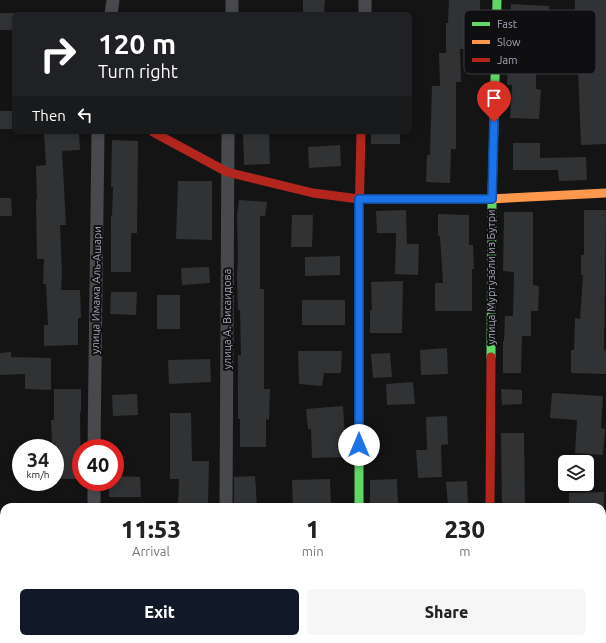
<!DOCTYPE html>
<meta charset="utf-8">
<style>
:root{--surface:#fff;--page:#f6f6f6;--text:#222;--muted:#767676;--accent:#111827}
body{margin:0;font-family:Ubuntu,sans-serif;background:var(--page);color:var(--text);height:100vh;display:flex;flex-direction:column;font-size:15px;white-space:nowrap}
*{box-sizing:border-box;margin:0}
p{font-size:13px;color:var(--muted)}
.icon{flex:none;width:22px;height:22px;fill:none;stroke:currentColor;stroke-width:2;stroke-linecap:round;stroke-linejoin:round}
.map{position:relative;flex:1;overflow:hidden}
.details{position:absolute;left:0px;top:503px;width:606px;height:140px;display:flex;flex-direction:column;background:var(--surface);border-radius:12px 12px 0 0;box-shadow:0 2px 6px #0003}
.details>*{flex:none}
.guide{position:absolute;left:12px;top:12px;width:400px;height:122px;border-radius:6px;box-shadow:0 2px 6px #0003;background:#202124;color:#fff;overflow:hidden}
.buttons{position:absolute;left:558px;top:455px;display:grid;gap:8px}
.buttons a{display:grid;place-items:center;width:36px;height:36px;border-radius:6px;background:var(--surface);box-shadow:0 2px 6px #0003;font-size:20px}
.speed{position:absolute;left:12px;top:439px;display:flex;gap:8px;font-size:20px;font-weight:700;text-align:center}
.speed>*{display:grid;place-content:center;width:52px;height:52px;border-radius:50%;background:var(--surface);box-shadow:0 2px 6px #0003;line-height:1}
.speed small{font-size:10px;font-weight:400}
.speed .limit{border:6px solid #d22;background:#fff;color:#111}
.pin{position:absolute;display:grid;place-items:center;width:34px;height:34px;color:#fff;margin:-41px -17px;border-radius:50% 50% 50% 0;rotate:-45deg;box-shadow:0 0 4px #0007}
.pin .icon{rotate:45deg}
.me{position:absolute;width:44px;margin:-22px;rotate:0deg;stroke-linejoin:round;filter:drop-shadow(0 0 3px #0008)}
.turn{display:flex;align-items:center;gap:14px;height:84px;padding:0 20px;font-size:18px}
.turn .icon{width:52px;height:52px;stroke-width:2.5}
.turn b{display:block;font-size:28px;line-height:34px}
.then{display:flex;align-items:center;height:38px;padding:0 20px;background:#0003;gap:8px;font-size:15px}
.eta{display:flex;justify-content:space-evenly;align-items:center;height:68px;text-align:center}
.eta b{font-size:24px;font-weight:800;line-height:28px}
.action{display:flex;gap:8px;margin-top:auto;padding:8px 20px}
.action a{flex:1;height:46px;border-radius:6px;background:var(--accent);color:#fff;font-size:16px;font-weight:800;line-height:46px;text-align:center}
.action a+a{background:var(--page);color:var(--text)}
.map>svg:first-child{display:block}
.building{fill:#313234}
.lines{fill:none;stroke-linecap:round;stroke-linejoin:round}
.street{stroke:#48494d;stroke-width:13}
.fast{stroke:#63d668;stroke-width:9}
.slow{stroke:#ff974d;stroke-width:9}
.jam{stroke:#b3261e;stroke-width:9}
.route-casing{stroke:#114b97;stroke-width:10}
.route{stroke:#1a73e8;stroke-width:7}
.labels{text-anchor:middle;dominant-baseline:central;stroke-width:4;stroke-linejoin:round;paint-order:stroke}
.street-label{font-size:11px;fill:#a5a9b6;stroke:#0f0e10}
.key{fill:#0f0e10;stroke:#3c3c42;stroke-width:1}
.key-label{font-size:11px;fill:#a5a9b6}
</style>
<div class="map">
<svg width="606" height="643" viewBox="0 0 606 643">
<rect width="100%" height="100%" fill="#141414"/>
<g class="building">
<path d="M303,0H325L324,14H303Z"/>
<path d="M449,0H480V16H470L469,49H460L461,82H456V149H451L450,183L426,182L427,155H430L432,86H440L439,53H446V23H448Z"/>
<path d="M575,0H606V144L581,145L578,68H592L591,47L574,46Z"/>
<path d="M511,4L549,6L548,24H543L542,52H536V89L541,90L539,119L510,118L512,85H507L508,62L513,63V23H510Z"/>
<rect x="0" y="13" width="14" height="17"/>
<rect x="0" y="111" width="14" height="18"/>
<path d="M44,132H79L80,150L62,151L66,225H60L62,273L61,290H80L81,318H78V345L44,346V325H48L46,284H43L44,259H37L36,199H37L36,166L46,165Z"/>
<path d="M243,132H269L270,164L244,165Z"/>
<rect x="371" y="132" width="29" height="12"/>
<path d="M112,140L138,141L137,233H131V272H111V216H112L113,187H111Z"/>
<path d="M513,143H540V158L586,157L587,180L559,181L558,170H513Z"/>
<path d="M340,145L341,166L309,168L308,147Z"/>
<path d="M178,181H212V240L176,239Z"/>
<path d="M0,198H11L12,216H0Z"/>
<path d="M239,200L267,202L265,216H260V289H264V389H270L269,420L266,419V447H240V419H238V355H241L240,310H238L237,276L238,256L237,216Z"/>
<path d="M406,210L407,244H419L418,275L395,274L396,233H377L376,211Z"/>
<path d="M584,210H606L604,350H606V374L571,373V350H574L575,318L580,319L583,275H581V255H584Z"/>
<path d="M504,212H533V285L539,286L538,311H531V336H522L521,373H503V341H504L505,316H513L514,272L503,271Z"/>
<path d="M438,214L469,215V245H473L474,269H472V311H435V283H443L440,236H438Z"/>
<path d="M292,215H313L312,247H291Z"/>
<path d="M340,256V275L305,276V257Z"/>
<path d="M209,267L210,283L182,285L181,268Z"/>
<path d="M403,281L402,333H370V310H372L371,282Z"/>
<path d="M111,292H137L136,315L110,314Z"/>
<rect x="157" y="295" width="23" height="34"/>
<rect x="302" y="300" width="43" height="25"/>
<path d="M447,348L448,374L421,375L420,350Z"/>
<path d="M298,351H342L341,373H324L322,386L299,384Z"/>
<path d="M11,352V357L51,358V390L25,389V374L0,375V353Z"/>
<path d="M390,353L392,377L373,378L371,354Z"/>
<path d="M210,359L211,382L169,384L168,360Z"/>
<path d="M413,382L415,404L387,405L386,384Z"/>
<path d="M54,389H81V412H80L81,479H55V443H52L51,420H54Z"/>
<path d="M501,389L522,390V404L502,405Z"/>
<path d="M552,393L603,396L601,428L605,429L603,455L575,453L577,420L550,418Z"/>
<path d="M137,394L138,415L113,416L112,395Z"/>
<path d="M343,406L346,457L312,458L311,429H308L306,409Z"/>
<path d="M170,413H191L192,461H209L208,505L178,504L179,479H170Z"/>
<path d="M447,416L448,444L441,445L442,477L418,478L416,450H427L426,417Z"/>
<path d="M501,433H524L525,507H502Z"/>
<path d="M115,476L140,477L141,497H109V482H115Z"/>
<path d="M255,476L257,506L234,507V477Z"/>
<path d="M330,479L331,504L293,505L292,480Z"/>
<path d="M397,479L398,504H370V480Z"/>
<path d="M467,481L468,505L448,506L446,482Z"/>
<path d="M604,492V507H569V493Z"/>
</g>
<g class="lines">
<g class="street">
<path d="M111,14L113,0"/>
<path d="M232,14V0"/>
<path d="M365,14V0"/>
<path d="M94,448L98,132"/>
<path d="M94,507V482"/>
<path d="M226,507L228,132"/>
<path d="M92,643V639"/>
<path d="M225,643V639"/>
<path d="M358,643V639"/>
<path d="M489,643V639"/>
</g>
<g class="fast">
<path d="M359,220V507"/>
<path d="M491,357L492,199L497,0"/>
</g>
<path class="slow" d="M489,199L606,193"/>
<g class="jam">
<path d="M153,132L227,172L313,193L359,199H489"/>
<path d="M359,220L361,132"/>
<path d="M490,507L491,357"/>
</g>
</g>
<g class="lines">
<defs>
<path id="route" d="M359,445V199H492L494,122"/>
</defs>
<use href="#route" class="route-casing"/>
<use href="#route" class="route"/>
</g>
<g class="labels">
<g class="street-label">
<text transform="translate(491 277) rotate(-90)">улица Муртузали из Бутри</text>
<text transform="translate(96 290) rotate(-89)">улица Имама Аль-Ашари</text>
<text transform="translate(227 319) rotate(-90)">улица А. Висаидова</text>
</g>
</g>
<rect x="464" y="10" width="132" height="64" rx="6" class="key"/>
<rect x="472" y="22" width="18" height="4" fill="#63d668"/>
<rect x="472" y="40" width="18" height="4" fill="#ff974d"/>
<rect x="472" y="58" width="18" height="4" fill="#b3261e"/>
<g class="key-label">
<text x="497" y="28">Fast</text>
<text x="497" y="46">Slow</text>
<text x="497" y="64">Jam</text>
</g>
</svg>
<div class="buttons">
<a><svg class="icon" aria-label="layers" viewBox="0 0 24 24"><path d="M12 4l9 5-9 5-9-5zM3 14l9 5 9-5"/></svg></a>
</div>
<div class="speed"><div>34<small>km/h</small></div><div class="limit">40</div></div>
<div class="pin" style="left:494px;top:122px;background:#d93025"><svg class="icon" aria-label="arrive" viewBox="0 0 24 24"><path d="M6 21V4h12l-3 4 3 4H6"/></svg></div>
<svg class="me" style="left:359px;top:445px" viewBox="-20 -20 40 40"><circle r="19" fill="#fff"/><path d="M0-13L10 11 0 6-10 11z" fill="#1a73e8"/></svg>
<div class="guide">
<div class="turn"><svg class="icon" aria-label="right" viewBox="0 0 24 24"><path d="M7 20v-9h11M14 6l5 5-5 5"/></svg><div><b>120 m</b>Turn right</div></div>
<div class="then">Then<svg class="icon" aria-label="left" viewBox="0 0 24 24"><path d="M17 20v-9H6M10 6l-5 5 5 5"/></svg></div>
</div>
<section class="details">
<div class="eta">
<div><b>11:53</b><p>Arrival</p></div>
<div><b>1</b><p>min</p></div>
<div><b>230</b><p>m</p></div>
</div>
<div class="action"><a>Exit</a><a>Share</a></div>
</section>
</div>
